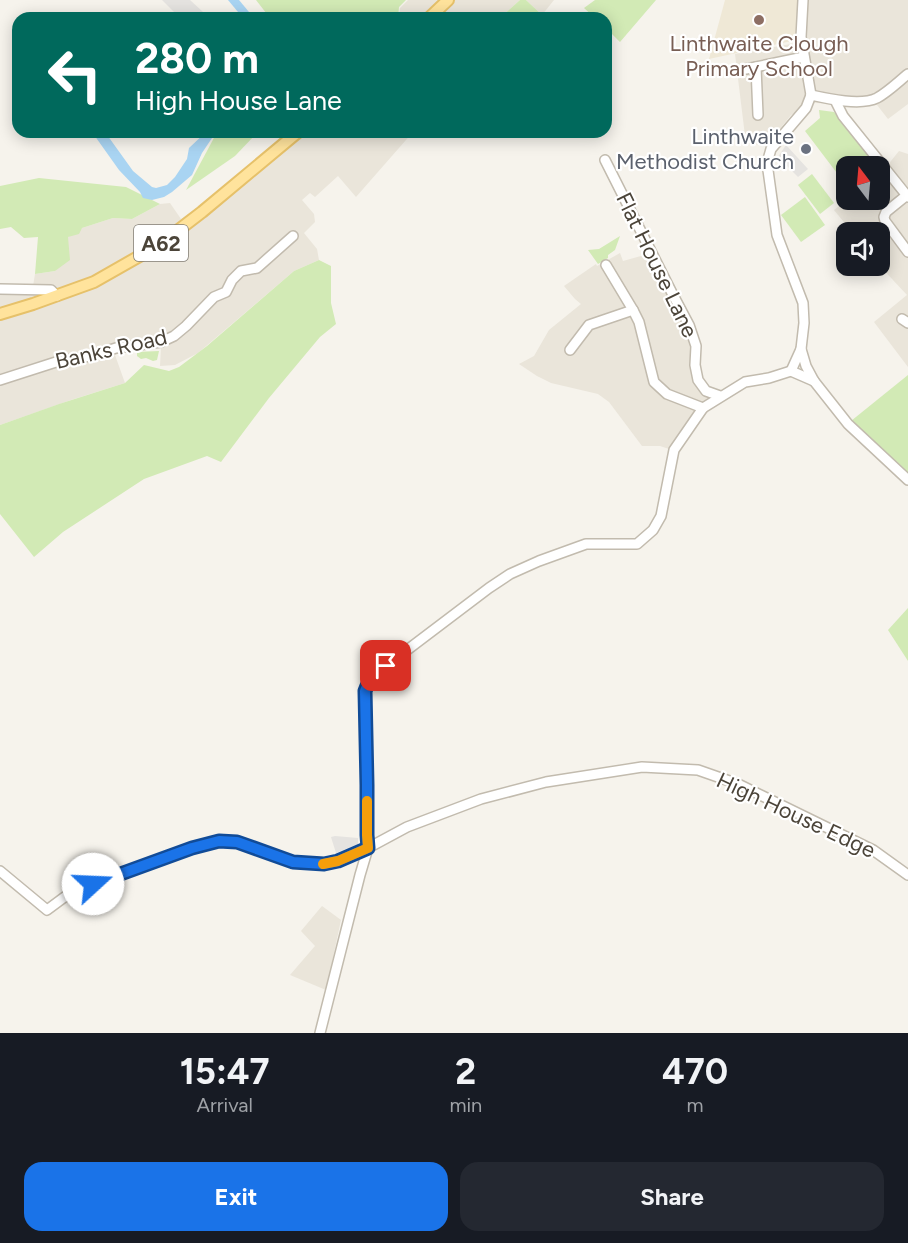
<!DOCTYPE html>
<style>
:root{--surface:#171b24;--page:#242831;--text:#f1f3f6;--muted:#9ea1a6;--accent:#1a73e8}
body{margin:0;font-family:Figtree,sans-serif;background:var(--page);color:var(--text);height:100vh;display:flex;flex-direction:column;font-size:22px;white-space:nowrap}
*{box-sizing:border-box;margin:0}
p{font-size:20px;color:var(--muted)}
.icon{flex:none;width:33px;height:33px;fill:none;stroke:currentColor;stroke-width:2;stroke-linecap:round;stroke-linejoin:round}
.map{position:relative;height:1033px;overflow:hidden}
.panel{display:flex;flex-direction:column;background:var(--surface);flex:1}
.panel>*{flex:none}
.top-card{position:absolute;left:12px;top:12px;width:600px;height:126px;border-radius:18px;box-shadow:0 3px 15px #0003;background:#00695c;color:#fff;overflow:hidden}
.needle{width:39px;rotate:344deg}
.controls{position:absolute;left:836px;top:156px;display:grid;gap:12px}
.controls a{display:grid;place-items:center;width:54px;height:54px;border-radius:12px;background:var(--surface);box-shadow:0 3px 15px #0003;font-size:30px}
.pin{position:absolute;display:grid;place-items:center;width:51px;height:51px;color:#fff;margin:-26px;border-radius:12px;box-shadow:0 3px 9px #0006}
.me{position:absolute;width:66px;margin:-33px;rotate:70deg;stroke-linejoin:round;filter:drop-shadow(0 0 4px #0008)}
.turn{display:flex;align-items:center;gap:21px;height:126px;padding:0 24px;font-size:27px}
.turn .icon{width:78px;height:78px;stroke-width:2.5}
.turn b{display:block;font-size:42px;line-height:51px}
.eta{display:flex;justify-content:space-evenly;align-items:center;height:102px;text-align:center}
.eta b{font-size:36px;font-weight:700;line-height:42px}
.button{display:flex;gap:12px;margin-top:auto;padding:12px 24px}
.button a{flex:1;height:69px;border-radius:18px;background:var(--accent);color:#fff;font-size:24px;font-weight:700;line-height:69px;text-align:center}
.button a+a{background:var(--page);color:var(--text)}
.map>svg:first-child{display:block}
.residential{fill:#eae5da}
.education{fill:#efe8d6}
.green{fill:#d2eab5}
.parking{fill:#e5e3e0}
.water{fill:#a9d4f2}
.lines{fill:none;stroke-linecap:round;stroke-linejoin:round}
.minor-casing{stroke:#c2bbae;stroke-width:12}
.major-casing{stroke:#e6c16a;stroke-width:14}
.minor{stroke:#fff;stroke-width:9}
.major{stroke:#ffe39c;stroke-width:10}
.route-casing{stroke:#114b97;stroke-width:15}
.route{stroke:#1a73e8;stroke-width:10}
.slow{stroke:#f59e0b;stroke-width:10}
.education-dot{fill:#8d6e63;stroke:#fff;stroke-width:2}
.worship-dot{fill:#6b7280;stroke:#fff;stroke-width:2}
.labels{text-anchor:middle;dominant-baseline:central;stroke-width:4.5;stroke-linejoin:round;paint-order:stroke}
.shield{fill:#fff;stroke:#817c74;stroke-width:1.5}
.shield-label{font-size:21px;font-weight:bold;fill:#4b4439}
.education-label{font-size:22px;fill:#785e54;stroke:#fff}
.worship-label{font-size:22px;fill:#5b616d;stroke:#fff;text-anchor:end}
.street-label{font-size:22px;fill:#4b4439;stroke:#fff}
</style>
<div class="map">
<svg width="908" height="1033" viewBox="0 0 908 1033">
<rect width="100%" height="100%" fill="#f6f3ec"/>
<g class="residential">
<path d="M408,0H520L500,18H399L400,8Z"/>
<path d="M526,0H554L542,15Z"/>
<path d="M803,0H908V104L888,119L877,105L815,103L791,115L767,145L746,144L735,54L796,43Z"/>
<path d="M289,132H413L356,197L338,176L315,197L310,193L302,200L314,214L315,222L304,233L317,249L319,260L294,271L198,353L175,365L160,366L161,347L124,351L115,355L125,383L71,400L0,425V286H33L35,274L55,271L68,246V237L82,228L113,218L132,219L160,204L170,203L181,219L212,197Z"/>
<path d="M899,151L908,154V367L874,322L907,295L879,265V232H852L834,210L847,200H879V176Z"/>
<path d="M620,253L623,261L648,254L670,299L690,335L693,349L692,366L714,398L672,450L660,446H642L609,402L598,394L551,383L537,376L519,364L534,356L549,330L581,304L575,299L564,286L596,264L597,266Z"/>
<path d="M322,906L341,920L326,990L290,975L315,946L301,931Z"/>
</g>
<path class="education" d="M725,0H799L796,40L709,59Z"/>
<g class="green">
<path d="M256,0H406L399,7L398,18H270Z"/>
<path d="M520,0H526L542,15L539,18H500Z"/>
<path d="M595,0H656L620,42L606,28V18H595L584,8Z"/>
<path d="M819,110L834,112L877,166H846V185L805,131L820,118Z"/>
<path d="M219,132H258L235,156L186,190L215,136Z"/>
<path d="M812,174L834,203L820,214L798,185Z"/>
<path d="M39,178L126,187L160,204L132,219L113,218L82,228L79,234L68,237L70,260L55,271L35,274L38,237L24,238L11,227L0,229V186Z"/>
<path d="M805,197L825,225L801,242L781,215Z"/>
<path d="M620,236L615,250L608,255V258L598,264L588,250L599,249Z"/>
<path d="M319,260L331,266V303L336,324L320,337L269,398L221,462L207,456L144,479L63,532L34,557L0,514V425L59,404L125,383L144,365L169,371L179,367L207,346L294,271Z"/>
<path d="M159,351L157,360L153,361L146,358L141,359L137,356V352Z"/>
<path d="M908,375V474L851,421Z"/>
<path d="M908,608V661L888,630Z"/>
</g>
<g class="parking">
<path d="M162,0H190L203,12L193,18H180Z"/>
<path d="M786,145L808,169L798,177L778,157Z"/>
<path d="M335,836L358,838V844L336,853L331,837Z"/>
</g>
<g class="water">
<path d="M228,0H239L254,18H243Z"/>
<path d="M92,132H105L133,171L152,187L156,188L167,185L175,177L187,159L189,148L206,132H216L202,153L192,175L172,192L164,197L152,200L143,198L140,192L119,170Z"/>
</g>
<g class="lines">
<defs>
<g id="minor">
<path d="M803,0L801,37L811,95"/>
<path d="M756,67L758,115"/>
<path d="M746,69L804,57"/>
<path d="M811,95L806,108L771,149L767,163L777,235L803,303L804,323L801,349L806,366L814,381L848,424L908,480"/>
<path d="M811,95C829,99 861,106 877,98C888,92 898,82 908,74"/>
<path d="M835,100L843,116L908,197"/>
<path d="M605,160L672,293L689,325L696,346L695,365L698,380L706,391L720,396"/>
<path d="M907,195L886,212L884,217L885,221L908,252"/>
<path d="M606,265L633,310L639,322L654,382L667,394L703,408"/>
<path d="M0,289L51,290L57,296"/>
<path d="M902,319L908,323"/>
<path d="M801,349L791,371L814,381"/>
<path d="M570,350L589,325L633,310"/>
<path d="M0,380L56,362L90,356L116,348L161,342L174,336L186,326L214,297L226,292L232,280L241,271L257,268L293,236"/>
<path d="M0,871L47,910L74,890L192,848L219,841L237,842L293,862L324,864L338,861L368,848L407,827L481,799L546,782L642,767L698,770L738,784L873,850L908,875"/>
<path d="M320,1033L360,875L368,848L367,835V785L365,691L369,681L386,666L489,588L510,574L539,561L586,544H637L653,530L661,516L674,450L703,408L745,382L769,378L791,371"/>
</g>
<g id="major">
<path d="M429,18L448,0"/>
<path d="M0,314L33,304L94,282L159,245L202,212L298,132"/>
</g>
</defs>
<use href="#minor" class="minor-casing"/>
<use href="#major" class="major-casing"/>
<use href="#minor" class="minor"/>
<use href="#major" class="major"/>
</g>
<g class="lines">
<defs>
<path id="route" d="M93,884L192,848L219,841L237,842L293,862L324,864L338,861L368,848L367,835V785L365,691L369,681L386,666"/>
</defs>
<use href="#route" class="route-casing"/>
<use href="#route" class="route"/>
<path class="slow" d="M323,864L338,861L368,848L367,835V801"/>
</g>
<circle class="education-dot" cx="759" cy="20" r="6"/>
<circle class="worship-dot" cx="806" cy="149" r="6"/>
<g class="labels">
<rect class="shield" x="134" y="225" width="54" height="36" rx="4.5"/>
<g class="shield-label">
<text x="161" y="243">A62</text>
</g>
<g class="education-label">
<text x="759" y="43">Linthwaite Clough<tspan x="759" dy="25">Primary School</tspan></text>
</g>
<g class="worship-label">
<text x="794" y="136">Linthwaite<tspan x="794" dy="25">Methodist Church</tspan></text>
</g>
<g class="street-label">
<text transform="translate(657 265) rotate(64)">Flat House Lane</text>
<text transform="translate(111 349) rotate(-13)">Banks Road</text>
<text transform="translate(796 815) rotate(25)">High House Edge</text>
</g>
</g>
</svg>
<div class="controls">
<a><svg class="needle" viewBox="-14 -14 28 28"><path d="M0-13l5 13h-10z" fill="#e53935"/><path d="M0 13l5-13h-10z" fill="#9ea1a6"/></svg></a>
<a><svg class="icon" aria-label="sound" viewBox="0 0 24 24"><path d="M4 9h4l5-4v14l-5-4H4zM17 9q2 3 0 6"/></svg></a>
</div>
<div class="pin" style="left:386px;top:666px;background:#d93025"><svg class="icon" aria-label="arrive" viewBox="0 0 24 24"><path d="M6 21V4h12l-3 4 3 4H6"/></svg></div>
<svg class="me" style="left:93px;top:884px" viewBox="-20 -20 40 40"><circle r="19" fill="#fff"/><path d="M0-13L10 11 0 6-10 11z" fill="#1a73e8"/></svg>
<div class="top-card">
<div class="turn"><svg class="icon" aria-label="left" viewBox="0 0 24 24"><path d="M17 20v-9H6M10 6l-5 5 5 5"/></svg><div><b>280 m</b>High House Lane</div></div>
</div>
</div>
<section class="panel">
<div class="eta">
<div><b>15:47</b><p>Arrival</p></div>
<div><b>2</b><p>min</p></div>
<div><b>470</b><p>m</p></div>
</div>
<div class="button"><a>Exit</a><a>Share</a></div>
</section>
